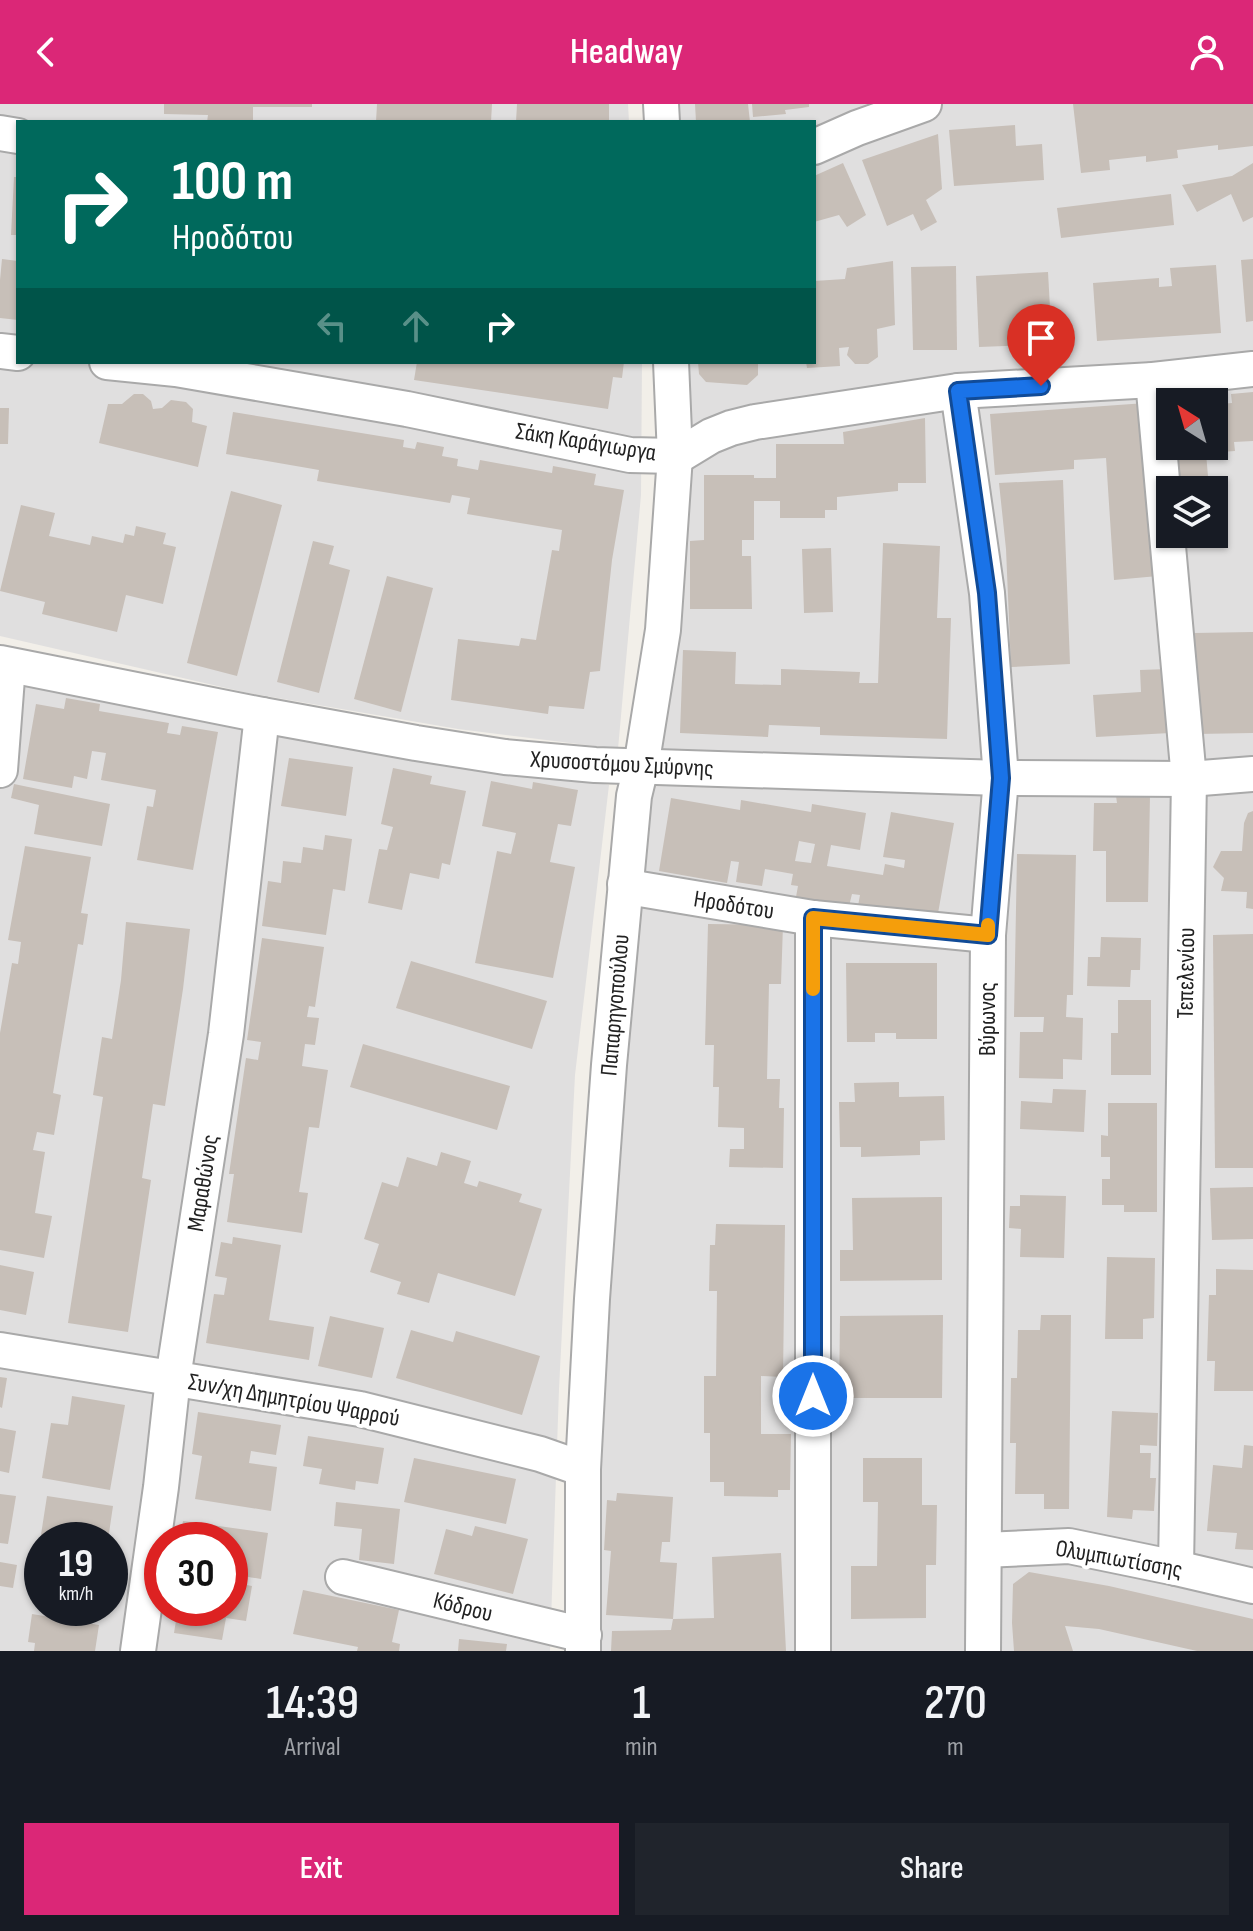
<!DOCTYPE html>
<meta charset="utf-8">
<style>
:root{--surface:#171b24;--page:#20242c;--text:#f1f3f6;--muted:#9ea1a6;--accent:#db2777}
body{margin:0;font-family:"Sofia Sans Condensed",sans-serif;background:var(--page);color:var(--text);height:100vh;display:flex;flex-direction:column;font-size:30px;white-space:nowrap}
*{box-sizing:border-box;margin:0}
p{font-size:26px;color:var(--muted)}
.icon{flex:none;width:44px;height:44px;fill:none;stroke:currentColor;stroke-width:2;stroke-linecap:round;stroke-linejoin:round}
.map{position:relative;height:1547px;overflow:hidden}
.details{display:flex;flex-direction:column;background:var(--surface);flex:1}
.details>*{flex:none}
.guide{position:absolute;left:16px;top:16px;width:800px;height:244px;border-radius:0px;box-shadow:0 2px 6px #0004;background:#00695c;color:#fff;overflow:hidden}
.needle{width:52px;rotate:323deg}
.buttons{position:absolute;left:1156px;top:284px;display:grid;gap:16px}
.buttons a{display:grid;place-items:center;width:72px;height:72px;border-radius:0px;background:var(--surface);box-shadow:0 2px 6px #0004;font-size:40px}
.speed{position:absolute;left:24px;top:1418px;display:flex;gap:16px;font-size:40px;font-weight:700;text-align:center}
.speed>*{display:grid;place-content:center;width:104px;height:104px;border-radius:50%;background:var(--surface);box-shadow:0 2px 6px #0004;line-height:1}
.speed small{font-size:20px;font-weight:400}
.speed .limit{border:12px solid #d22;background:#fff;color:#111}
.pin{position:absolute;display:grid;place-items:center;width:68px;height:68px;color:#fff;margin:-82px -34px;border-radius:50% 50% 50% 0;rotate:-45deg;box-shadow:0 0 8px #0007}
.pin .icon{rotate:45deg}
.me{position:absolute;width:88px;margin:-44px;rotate:0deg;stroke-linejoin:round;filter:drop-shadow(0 0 6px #0008)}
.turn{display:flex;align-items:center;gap:28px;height:168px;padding:0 24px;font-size:36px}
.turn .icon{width:104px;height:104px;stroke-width:2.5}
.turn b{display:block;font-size:56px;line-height:68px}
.lanes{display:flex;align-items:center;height:76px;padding:0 24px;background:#0003;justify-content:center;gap:40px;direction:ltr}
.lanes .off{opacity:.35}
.eta{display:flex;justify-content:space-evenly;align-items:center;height:136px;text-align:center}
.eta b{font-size:48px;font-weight:600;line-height:56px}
.action{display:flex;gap:16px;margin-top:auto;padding:16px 24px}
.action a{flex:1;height:92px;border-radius:0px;background:var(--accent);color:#fff;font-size:32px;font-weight:600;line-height:92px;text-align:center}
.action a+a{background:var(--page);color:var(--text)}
header{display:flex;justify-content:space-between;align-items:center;height:104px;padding:0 24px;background:var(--accent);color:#fff;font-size:36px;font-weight:600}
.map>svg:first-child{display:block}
.residential{fill:#e0dfdf;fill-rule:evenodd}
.building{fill:#c7bfb8;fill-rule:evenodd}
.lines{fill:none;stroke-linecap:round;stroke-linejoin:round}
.street-casing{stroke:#a9a9a9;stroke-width:38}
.street{stroke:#fff;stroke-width:34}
.route-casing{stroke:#114b97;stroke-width:20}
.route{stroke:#1a73e8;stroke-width:14}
.slow{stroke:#f59e0b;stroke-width:14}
.labels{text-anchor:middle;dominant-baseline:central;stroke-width:8;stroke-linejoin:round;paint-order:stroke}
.street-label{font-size:24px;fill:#222;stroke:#fff}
</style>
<header><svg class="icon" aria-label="back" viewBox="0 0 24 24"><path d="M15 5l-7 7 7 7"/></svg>Headway<svg class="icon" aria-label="person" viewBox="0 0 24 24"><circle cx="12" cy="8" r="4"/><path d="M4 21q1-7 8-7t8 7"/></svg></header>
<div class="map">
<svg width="1253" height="1547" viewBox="0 0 1253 1547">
<rect width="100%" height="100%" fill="#f2efe9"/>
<g class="residential">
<path d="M0,0H628L629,18H18V258H642L641,391L618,645L458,625L248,589L0,532Z"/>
<path d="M658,0H1253V1547H588L627,844L673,258H814V18H658ZM1170,298H1214V342H1170ZM1170,386H1214V430H1170Z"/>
<path d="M0,556L609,681L575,971L559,1285L550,1547H0ZM42,1436H110V1504H42ZM162,1436H230V1504H162Z"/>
</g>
<g class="building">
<path d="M164,0H312V3H253V18H207L208,11L164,10Z"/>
<path d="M377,0H492L491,18H376Z"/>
<path d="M517,0H609V18H516Z"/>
<path d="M695,0H748L750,18H696Z"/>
<path d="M752,0H809V3L785,6L786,10L753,13Z"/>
<path d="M1073,0H1253V42L1218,46V41L1177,46L1178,54L1146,58V52L1109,56L1110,66L1081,69Z"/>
<path d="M1015,21L1016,42L1042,40L1044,76L954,82L949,26Z"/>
<path d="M938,30L942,85L926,96L937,118L921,127L913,110L887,122L862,56Z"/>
<path d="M843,59L866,111L847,123L839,111L814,118V72Z"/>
<path d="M1253,59V113L1243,118L1231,90L1197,108L1182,81L1232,72Z"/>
<path d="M14,73H18V131H11Z"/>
<path d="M1171,90L1174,121L1061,134L1057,104Z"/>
<path d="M2,155L18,157V216L0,214V176Z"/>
<path d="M1253,155V217L1246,218L1241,156Z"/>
<path d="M893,157L895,221L877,225L878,253L868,260H855L847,251L849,243L839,244L840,262L807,264L806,258H814V177L845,175L847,164Z"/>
<path d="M1216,161L1221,229L1097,237L1093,179L1159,174V183L1172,182L1170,164Z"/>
<path d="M956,162L957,246H913L911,163Z"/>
<path d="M1048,168L1052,240L979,243L976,172Z"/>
<path d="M417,258H624L622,274L613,273L608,305L414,276Z"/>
<path d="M698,258H758V271L747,281L706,278L699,270Z"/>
<path d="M1253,288V337L1234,338L1235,347L1206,349L1209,384L1175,386L1172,342H1214V298H1191V296L1220,294V300L1232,299L1231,290Z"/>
<path d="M134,290H143L151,297L153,305L162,304L171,296L186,298L193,305L192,318L207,322L198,363L99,339L108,300H122Z"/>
<path d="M1146,299L1158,472L1114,476L1106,354L1074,356V365L995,371L990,310Z"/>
<path d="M0,304H9L8,340H0Z"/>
<path d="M233,308L404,336L403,343L415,345L417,338L444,343L442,352L458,355L457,362L478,366L480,356L552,369L553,362L596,370L594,381L624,386L612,456L600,567L590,568L584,605L549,602L548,610L451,596L458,535L519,542L521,534L536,536L552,446L559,447L562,426L467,410L470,394L452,391L450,399L317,377L319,366L226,350Z"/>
<path d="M925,314L926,379H898V387L837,393V406H825V414H780V397H754V436H742V452H751L752,505H690V437L704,436V371H754V374H776V340H844L843,328Z"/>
<path d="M1063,376L1070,560L1011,563L1006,445L999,379Z"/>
<path d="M231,387L282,401L237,572L187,559Z"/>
<path d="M21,401L55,409L49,432L90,441L92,432L123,439L125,430L134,432L136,422L166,429L163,440L176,443L163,500L126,491L117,528L42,510L45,498L0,487Z"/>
<path d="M313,437L334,442L329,460L350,466L319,589L277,578Z"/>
<path d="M883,439L940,442L937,514H951L947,635L820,631V623L769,621L768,633L680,629L683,546L736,548L735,580L781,581V565L860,568L859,579H878Z"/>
<path d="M831,444L833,508L804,509L802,445Z"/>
<path d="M387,472L433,484L401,608L354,595Z"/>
<path d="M1253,528V629L1197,630L1194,529Z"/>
<path d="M1168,565L1170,629L1096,633L1093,591L1141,588L1140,566Z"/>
<path d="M66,594L100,600L99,607L169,619L167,629L180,631L182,622L218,628L193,766L137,756L147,702L153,703L156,686L101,676L106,649L92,647L87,675L74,672L72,684L23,675L36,600L64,605Z"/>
<path d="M289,654L353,663L346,712L281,702Z"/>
<path d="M393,664L432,672L430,680L466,687L450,761L442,759L439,775L410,769L402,806L368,799L379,745L387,746L393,723L381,720Z"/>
<path d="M491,677L532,685L533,678L578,686L571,722L558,720L550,758L575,763L553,874L475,859L497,747L511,750L516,729L482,722Z"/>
<path d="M14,680L110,700L102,742L34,730L39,701L11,694Z"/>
<path d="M1116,692H1150L1148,798H1106V747H1093L1094,699H1117Z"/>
<path d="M671,694L740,706L741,696L811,708L812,700L866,709L860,746L831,741L827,762L883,771L885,760L904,764L905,756L883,753L891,708L954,719L937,815L858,802L860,791L852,790L849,802L796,793L798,782L791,781L793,770L765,765L762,782L736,778L739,758L731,757L727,779L659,767ZM799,737L815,740L811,759L795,757Z"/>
<path d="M1253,707V805L1246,804L1247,788L1221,787L1224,774L1213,763L1221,747H1242L1244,719L1248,709Z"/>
<path d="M325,731L352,735L345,787L333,785L326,831L262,822L268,777L281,779L283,757L301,759L303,743L323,746Z"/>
<path d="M25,742L91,753L81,809L88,810L83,841L78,840L53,989L61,991L54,1031L37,1028L33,1046L45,1048L35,1109L52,1112L44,1154L0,1146V929L12,859L18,860L21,838L8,836Z"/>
<path d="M1017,750L1076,751L1073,891H1067L1066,913L1083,914L1082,956L1063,955V975L1019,974L1020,928H1043L1044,913H1014Z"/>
<path d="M126,818L190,825L183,885L165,1002L153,1000L142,1074L151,1076L128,1228L68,1219L103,993L93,991L102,933L112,935L121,876Z"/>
<path d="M708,820L783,821L781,880H769L767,975H780L779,1004H784L783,1064L729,1063L730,1045H744V1024L718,1023L719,983H713L714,941H705Z"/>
<path d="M1253,830V1064H1215L1213,831Z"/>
<path d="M1101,833L1141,834L1140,866H1131L1130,883L1087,882L1088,853H1100Z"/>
<path d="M262,834L324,843L315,903L309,902L307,913L319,914L315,941L305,940L302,962L328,966L319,1024L309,1023L299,1088L308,1089L302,1129L227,1118L234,1070H229L246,954L258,956L261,938L247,936Z"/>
<path d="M411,857L547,897L532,945L396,904Z"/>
<path d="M846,859H937V935H896V929H875V938H847Z"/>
<path d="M1118,896H1151V971H1111V929H1118Z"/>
<path d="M363,940L510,982L497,1026L350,983Z"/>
<path d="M899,978V993L944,992L945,1036L920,1037V1051L861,1053V1043H840L839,998H855L854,979Z"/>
<path d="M1053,985L1086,986L1084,1028L1020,1025L1021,997L1052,999Z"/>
<path d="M1108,999H1157V1108H1124V1101H1102V1075H1110V1053H1101V1031L1108,1032Z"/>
<path d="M441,1048L471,1057L464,1079L477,1083L479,1077L522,1090L519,1098L542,1105L515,1192L438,1169L429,1199L397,1190L401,1178L370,1168L379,1140L364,1135L382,1078L398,1083L407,1053L437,1062Z"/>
<path d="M1253,1083V1135L1212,1136L1210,1084Z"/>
<path d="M1020,1091L1066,1092L1064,1154L1020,1153L1021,1125L1009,1124L1010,1102H1020Z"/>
<path d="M942,1093V1176L840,1177V1146H853L852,1094Z"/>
<path d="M716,1120L785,1121L783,1273L761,1272V1330H791L790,1386H778V1393L724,1392V1378H710V1329H704V1272H716L717,1187H709L710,1141H715Z"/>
<path d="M233,1133L281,1141L269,1216L314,1223L309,1256L206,1239L214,1190L224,1191L227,1174L215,1172L221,1138L232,1140Z"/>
<path d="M1107,1153L1155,1154L1154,1214L1143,1215V1235H1105Z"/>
<path d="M0,1161L34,1168L26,1211L0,1206Z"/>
<path d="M1216,1165L1253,1166V1287H1214L1215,1257H1207L1209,1191H1216Z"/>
<path d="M943,1211L942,1294H839L840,1212Z"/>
<path d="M1041,1211H1071L1069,1405H1044V1390H1015L1016,1339H1010L1011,1274H1017L1018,1226H1040Z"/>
<path d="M330,1212L384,1224L372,1274L318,1262Z"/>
<path d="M411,1226L453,1238L456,1227L540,1252L522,1311L396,1274Z"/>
<path d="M0,1273L7,1274L2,1304L0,1303Z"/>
<path d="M72,1292L125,1301L110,1386L42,1374L51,1319L68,1321Z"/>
<path d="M1112,1307L1158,1309L1157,1342L1140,1341V1349H1151L1150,1374H1156L1154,1407L1133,1406L1132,1415L1107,1413Z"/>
<path d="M198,1308L281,1321L276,1351L251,1347L249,1359L277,1363L271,1407L195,1395L202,1352L192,1350Z"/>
<path d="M0,1324L16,1327L9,1369L0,1367Z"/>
<path d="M308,1332L384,1344L378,1380L356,1377L355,1386L319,1380L322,1365L303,1362Z"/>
<path d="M1244,1341L1253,1342V1446L1235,1445L1237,1429L1207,1427L1213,1361L1242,1364Z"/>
<path d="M414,1354L516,1375L506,1420L404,1398Z"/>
<path d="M863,1354H922V1401H937L936,1461H926V1514L851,1515V1462H877L878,1398H863Z"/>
<path d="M617,1389L673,1393L670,1438H662L660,1458L677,1459L673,1515L714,1514L712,1453L781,1449L786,1547H611L612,1527L671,1526L673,1515L606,1511L611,1447L604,1446L607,1396L616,1397Z"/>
<path d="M0,1390L16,1392L8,1440L0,1439Z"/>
<path d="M47,1392L113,1402L108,1436H42V1451L38,1450Z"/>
<path d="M336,1398L400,1405L394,1460L359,1456L362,1425L334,1422Z"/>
<path d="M183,1417L268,1429L261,1475L230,1470V1436H180Z"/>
<path d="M475,1422L528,1435L513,1490L434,1470L446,1425L472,1432Z"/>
<path d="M0,1458L17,1461L13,1484L0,1482Z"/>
<path d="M1029,1468L1109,1482L1253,1515V1547H1197L1099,1525L1065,1522L1073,1547H1014L1012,1519L1013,1480Z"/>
<path d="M230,1478L252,1482L246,1517L226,1514L222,1536L174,1529L178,1504H230Z"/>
<path d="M303,1486L399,1506L392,1538L400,1540L399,1547H357L358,1543L293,1530Z"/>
<path d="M32,1510L99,1521L95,1547H34L35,1539L28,1538Z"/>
<path d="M459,1535L507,1540L506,1547H458Z"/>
</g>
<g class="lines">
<defs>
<g id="street">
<path d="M661,0L662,18"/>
<path d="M0,29L18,32"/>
<path d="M814,43L857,24L924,0"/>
<path d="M0,247L18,249"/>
<path d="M107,258L176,265L407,305L630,351L675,352L683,349L711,332L731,324L755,318L958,287L1153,276L1253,265"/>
<path d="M1153,276L1189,675L1176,1464"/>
<path d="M958,287L987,489L1001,674L988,831L983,1547"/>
<path d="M0,559L262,611L416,639L505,653L595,661L1001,674L1189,675L1253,670"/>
<path d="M0,666L8,561"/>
<path d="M625,780L640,785L813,814L988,831"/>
<path d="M813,814V1547"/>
<path d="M0,1246L360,1305L540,1350L583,1365"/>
<path d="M984,1446L1069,1442L1176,1464L1253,1482"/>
<path d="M343,1473L584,1531"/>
<path d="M138,1547L161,1383L173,1274L226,930L262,611"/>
<path d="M583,1547V1365L592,1195L609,961L634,692L641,663L663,526L675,352L671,258"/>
</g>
</defs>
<use href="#street" class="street-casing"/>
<use href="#street" class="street"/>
</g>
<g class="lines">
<defs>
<path id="route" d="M813,1292V814L988,831L1001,674L987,489L958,287L1041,282"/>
</defs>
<use href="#route" class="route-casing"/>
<use href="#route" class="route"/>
<path class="slow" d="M813,885V814L988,831V821"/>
</g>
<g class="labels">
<g class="street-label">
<text transform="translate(586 338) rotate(9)">Σάκη Καράγιωργα</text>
<text transform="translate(622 660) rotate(3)">Χρυσοστόμου Σμύρνης</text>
<text transform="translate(734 801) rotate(9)">Ηροδότου</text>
<text transform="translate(1186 869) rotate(-89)">Τεπελενίου</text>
<text transform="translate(615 901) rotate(-85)">Παπαρηγοπούλου</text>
<text transform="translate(987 915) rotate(-90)">Βύρωνος</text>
<text transform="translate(203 1079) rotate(-81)">Μαραθώνος</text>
<text transform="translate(294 1296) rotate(10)">Συν/χη Δημητρίου Ψαρρού</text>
<text transform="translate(1119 1455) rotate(10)">Ολυμπιωτίσσης</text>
<text transform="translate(463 1503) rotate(14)">Κόδρου</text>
</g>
</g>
</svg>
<div class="buttons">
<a><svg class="needle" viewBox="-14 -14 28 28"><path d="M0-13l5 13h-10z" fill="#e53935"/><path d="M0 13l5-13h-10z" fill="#9ea1a6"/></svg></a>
<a><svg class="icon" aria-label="layers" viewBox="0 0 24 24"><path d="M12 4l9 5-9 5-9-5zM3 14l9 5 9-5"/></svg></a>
</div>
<div class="speed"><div>19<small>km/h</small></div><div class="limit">30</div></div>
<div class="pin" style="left:1041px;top:282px;background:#d93025"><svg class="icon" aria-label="arrive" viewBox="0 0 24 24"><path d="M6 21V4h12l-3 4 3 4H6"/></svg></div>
<svg class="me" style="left:813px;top:1292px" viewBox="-20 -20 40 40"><circle r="17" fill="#1a73e8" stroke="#fff" stroke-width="3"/><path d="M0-11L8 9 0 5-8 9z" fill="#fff"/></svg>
<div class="guide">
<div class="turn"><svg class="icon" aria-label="right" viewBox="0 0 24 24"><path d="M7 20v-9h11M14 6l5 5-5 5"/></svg><div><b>100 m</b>Ηροδότου</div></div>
<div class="lanes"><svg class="icon off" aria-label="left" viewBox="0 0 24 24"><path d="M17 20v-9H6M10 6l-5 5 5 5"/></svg><svg class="icon off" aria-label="ahead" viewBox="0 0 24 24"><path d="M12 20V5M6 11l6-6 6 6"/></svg><svg class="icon" aria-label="right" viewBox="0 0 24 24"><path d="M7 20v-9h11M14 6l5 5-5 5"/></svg></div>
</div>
</div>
<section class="details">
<div class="eta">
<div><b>14:39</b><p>Arrival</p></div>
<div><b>1</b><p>min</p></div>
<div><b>270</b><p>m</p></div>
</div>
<div class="action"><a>Exit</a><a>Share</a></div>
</section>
